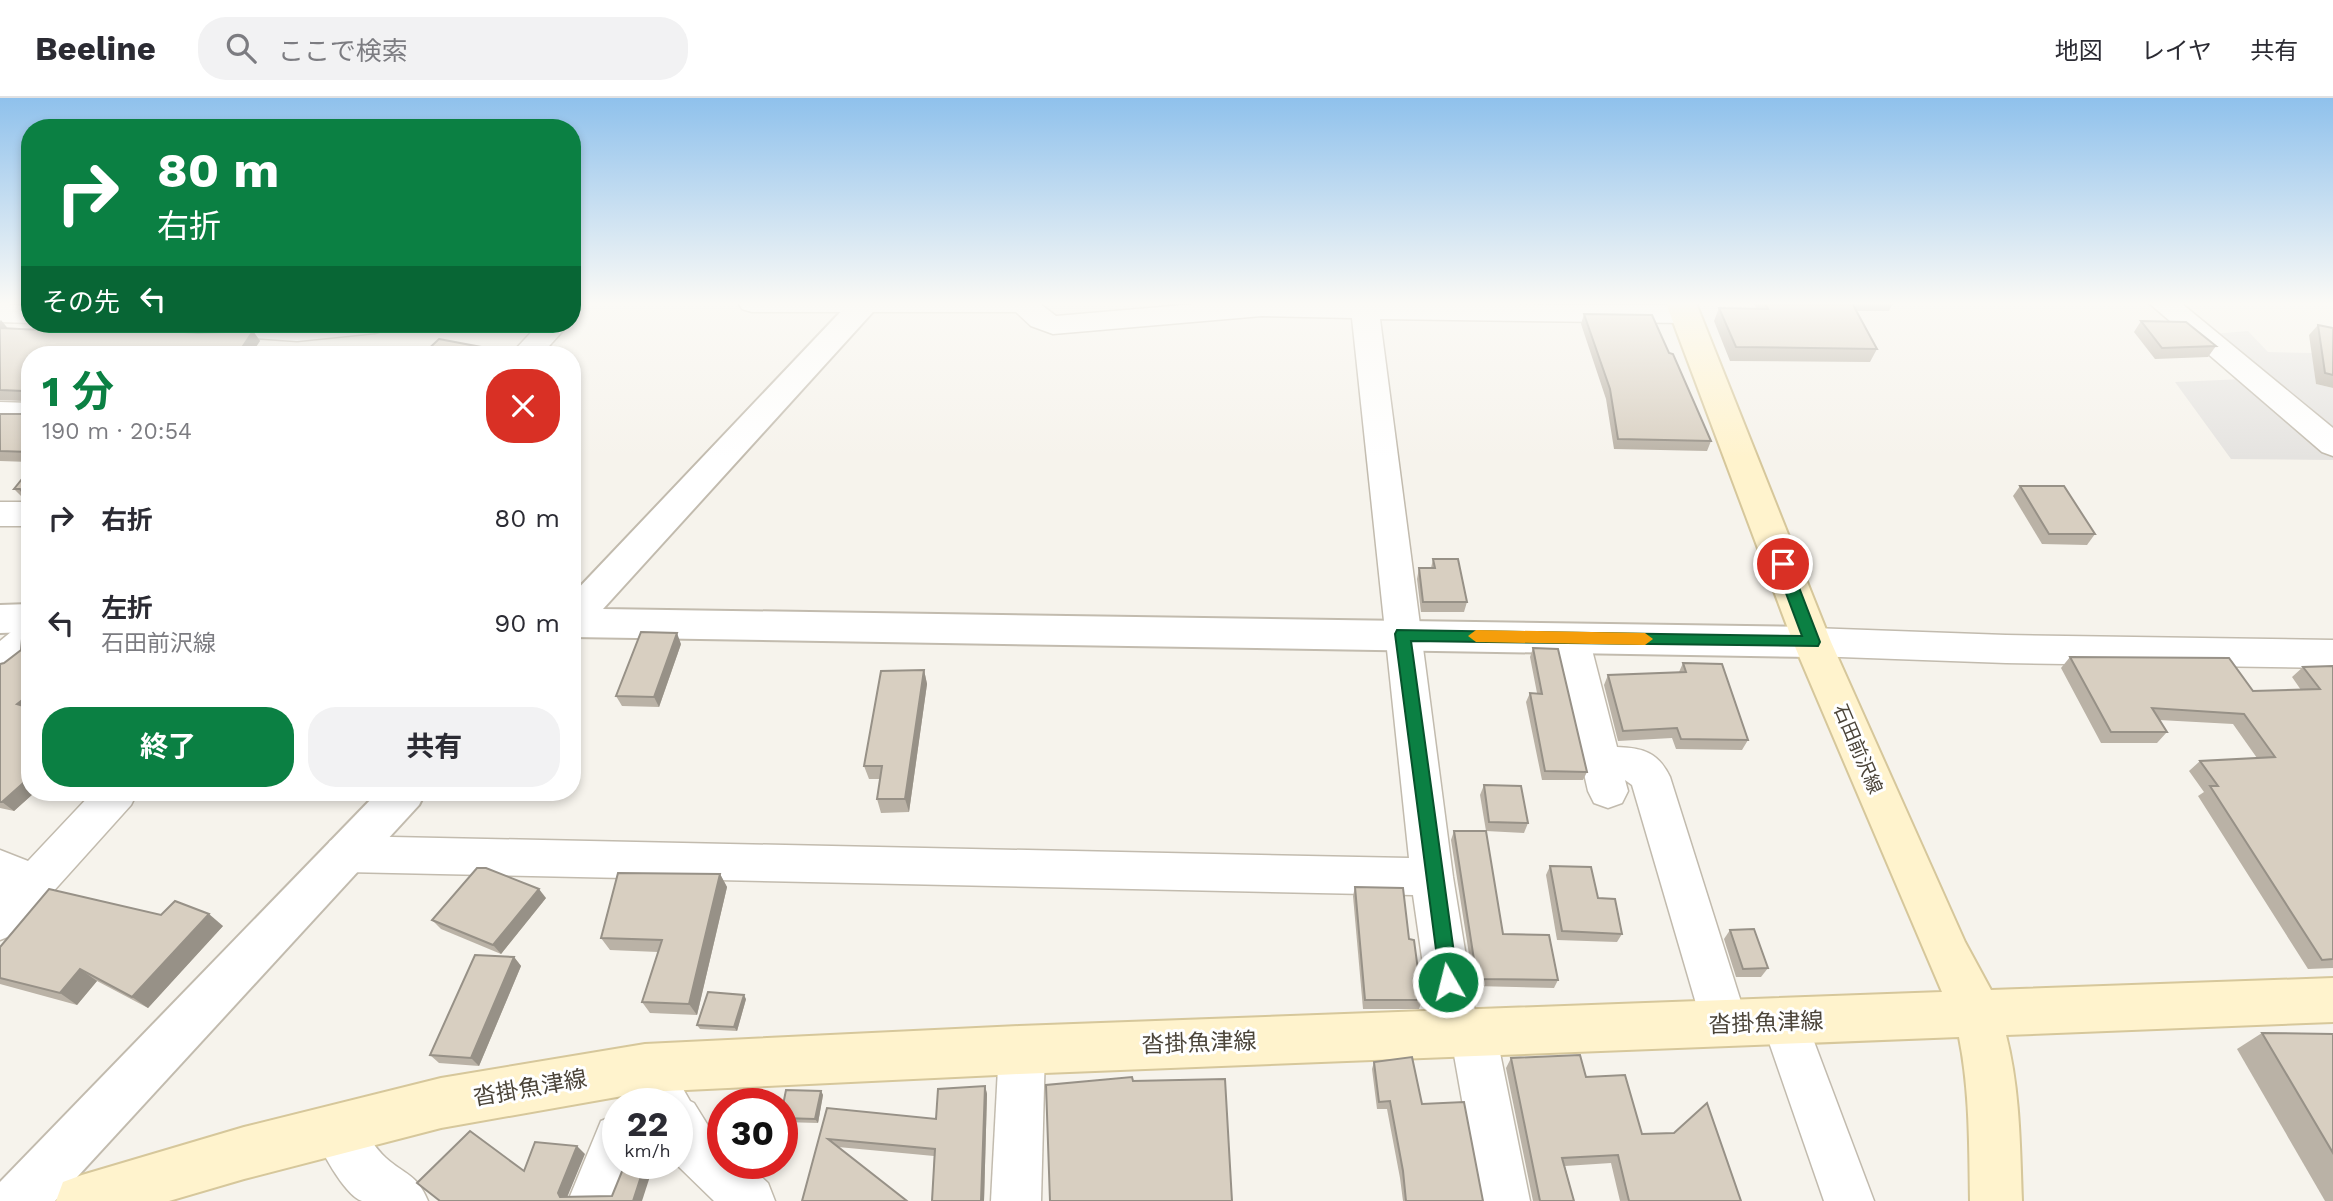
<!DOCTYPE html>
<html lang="ja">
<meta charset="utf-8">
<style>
:root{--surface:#fff;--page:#f2f2f3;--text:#2b2b33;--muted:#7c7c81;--line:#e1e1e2;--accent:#0b8043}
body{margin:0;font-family:"Work Sans","Noto Sans JP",sans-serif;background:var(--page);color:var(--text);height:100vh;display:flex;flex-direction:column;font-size:26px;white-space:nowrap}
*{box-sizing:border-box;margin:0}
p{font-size:23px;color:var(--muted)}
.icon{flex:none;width:38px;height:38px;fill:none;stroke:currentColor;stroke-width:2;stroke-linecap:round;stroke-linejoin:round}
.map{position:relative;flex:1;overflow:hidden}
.details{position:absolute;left:21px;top:248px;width:560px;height:455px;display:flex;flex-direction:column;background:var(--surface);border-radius:28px;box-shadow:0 4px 10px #0003}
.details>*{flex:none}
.banner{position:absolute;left:21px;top:21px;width:560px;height:214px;border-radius:28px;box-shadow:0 4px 10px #0003;background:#0b8043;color:#fff;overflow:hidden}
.speed{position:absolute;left:602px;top:990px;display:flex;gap:14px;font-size:35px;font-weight:700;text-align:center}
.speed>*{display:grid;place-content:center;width:91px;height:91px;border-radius:50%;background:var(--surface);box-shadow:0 4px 10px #0003;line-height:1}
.speed small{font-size:18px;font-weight:400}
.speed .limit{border:10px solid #d22;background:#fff;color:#111}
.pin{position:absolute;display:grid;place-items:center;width:60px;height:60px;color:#fff;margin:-30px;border:4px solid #fff;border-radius:50%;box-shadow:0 2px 7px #0007}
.me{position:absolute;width:77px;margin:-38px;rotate:352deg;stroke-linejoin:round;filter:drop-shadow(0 0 5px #0008)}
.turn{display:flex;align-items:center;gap:24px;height:147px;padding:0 21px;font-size:32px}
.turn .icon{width:91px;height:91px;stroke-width:2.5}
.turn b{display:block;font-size:49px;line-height:60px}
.then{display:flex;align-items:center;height:66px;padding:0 21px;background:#0003;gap:14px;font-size:26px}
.round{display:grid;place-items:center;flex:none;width:74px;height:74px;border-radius:28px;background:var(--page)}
.headline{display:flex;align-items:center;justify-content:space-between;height:119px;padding:0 21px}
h1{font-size:42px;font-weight:700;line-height:52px;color:var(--accent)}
.action{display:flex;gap:14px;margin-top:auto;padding:14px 21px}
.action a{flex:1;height:80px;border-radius:28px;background:var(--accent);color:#fff;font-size:28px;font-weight:700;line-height:80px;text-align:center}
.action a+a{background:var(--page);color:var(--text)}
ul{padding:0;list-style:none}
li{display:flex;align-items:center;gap:21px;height:105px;padding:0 21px}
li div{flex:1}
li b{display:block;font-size:26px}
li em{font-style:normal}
header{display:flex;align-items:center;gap:42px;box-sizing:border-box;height:98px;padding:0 35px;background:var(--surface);border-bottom:2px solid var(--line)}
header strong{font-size:33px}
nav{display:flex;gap:38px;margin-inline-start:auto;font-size:24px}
.search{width:490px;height:63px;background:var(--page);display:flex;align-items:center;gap:18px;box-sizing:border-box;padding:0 24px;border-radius:28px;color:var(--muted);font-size:26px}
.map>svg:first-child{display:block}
.parking{fill:#e5e3e0}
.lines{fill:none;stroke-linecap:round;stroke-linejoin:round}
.minor-casing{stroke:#c2bbae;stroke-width:3}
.tertiary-casing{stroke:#c2bbae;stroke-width:4}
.secondary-casing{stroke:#d6c79b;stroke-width:4}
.minor{fill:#fff;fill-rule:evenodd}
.tertiary{fill:#fff;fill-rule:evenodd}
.secondary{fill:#fff3cd;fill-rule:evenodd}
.wall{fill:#bab2a6}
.shaded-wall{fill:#979187}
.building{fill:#d8cfc1;stroke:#979187;stroke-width:2}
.route{fill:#0b8043;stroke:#07532c;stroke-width:2}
.slow{fill:#f59e0b}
.labels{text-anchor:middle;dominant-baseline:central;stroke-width:6;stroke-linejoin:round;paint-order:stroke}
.street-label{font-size:19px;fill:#4b4439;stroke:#fff}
.near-street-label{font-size:23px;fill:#4b4439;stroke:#fff}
</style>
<header>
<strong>Beeline</strong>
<div class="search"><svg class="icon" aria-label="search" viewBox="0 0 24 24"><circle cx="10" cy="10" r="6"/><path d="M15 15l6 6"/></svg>ここで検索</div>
<nav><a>地図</a><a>レイヤ</a><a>共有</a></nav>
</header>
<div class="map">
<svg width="2333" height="1103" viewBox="0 0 2333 1103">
<rect width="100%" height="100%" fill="#f6f3ec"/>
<g class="parking">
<path d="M2248,233L2268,254L2312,255L2316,286L2333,290V337L2213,236Z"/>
<path d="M2244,281L2333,359V362L2231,361L2175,284Z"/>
</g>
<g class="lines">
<defs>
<g id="minor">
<path d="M738,205H1039L1056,218L1207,205L1686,207L1696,210L1700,216L1696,222L1686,225L1380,221L1453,779L1475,914L1489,919L1496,935L1530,1103H1480L1454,957L1440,952L1433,936L1413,797L345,774L330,769L324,756L330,743L345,738L1409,760L1352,220L1262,218L1053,236L1031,228L1016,214H752L742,211Z"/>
<path d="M2149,205H2181L2333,330V358L2322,354Z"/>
<path d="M0,206L30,207V225L0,224Z"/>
<path d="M164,226H389L385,232L375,235L297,243L178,235L168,232Z"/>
<path d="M539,226H569L541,257H510Z"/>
<path d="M0,304L30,305V325L0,324Z"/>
<rect x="0" y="404" width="30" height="24"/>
<path d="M30,525V560L13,573L0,577V543L17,529Z"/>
<path d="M1571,526L1584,530L1589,540L1617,649C1643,650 1658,654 1670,679L1748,926L1741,941L1725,948L1709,941L1702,926L1632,687L1625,682L1628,693L1622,705L1608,710L1594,705L1588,693L1553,540L1558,530Z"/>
<path d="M1812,530L2006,537L2333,542V570L2006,565L1812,558L1799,554L1794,544L1799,534Z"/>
<path d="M92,695H137L131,707L15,836L0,842V752L28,763Z"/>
<path d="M1785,902L1801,909L1874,1103H1824L1762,924L1769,909Z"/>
<path d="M1022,929L1038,935L1045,951L1041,1103H991L999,951L1006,935Z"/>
<path d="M645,947L662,954L690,1003L694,1005L712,1034L723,1044V1066H747L768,1085L775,1103H714L678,1068L677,1006H640L622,970L628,954Z"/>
<path d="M336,1008C367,1021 364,1040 386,1060C405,1077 417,1076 428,1103C414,1103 373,1103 362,1103C344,1097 319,1049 312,1032L319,1015Z"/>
<path d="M618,1016V1066H632L618,1103H568L601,1023Z"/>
</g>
<g id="tertiary">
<path d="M849,205H881L603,511L1812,529L1826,534L1831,544L1826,554L1812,559L572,539V497Z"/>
<path d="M30,506V534L0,535V507Z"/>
<path d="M377,695H425L419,707L55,1103H0V1084Z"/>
</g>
<path id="secondary" d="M1666,205H1696L1831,544L1965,844L1991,892L2333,880V924L2006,937C2020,992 2020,1047 2022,1103H1970C1969,1048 1970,993 1959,939L1019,976L645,994L441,1030L244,1081L169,1103H56L63,1084L82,1077L244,1029L441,980L645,946L1019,928L1942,894L1793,544Z"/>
</defs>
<use href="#minor" class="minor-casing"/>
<use href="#tertiary" class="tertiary-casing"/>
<use href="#secondary" class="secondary-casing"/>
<use href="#minor" class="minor"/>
<use href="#tertiary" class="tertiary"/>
<use href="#secondary" class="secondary"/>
</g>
<g class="wall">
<path d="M1754,205H1893L1889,213H1856L1877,251L1870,264L1730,263L1714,223L1719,210H1756Z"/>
<path d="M1584,216L1711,343L1707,353L1614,351L1606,301L1581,226Z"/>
<path d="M0,222L8,231L62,233L198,235L253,233L260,243L30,257V364L0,363V316H23V303L0,302Z"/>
<path d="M2141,223L2216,248L2208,259L2155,261L2134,234Z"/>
<path d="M2318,227L2333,230V290L2316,286L2309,237Z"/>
<path d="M30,371V402L24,401L14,391Z"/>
<path d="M2020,388L2095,436L2087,447L2042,446L2013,398Z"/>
<path d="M1433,461L1467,504L1464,514H1421L1417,481L1419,470H1431Z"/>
<path d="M681,546L659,609L622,608L616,598Z"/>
<path d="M1533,550L1587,674L1583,682H1542L1526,604L1530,595H1537L1530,559Z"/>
<path d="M2070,559L2253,593L2301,592L2292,579L2303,569L2333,568V870L2308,871L2198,698L2204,694L2189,673L2200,663L2257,660L2233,626L2159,622L2167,634L2157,645H2101L2061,570Z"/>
<path d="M1683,565L1748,642L1742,652L1676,651L1672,640L1618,643L1604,587L1608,577L1679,574Z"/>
<path d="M0,566L30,695H34L14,713L0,710Z"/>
<path d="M924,572L927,586L909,714L881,715L877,701L880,681H869L864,668Z"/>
<path d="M1484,687L1528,725L1524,735L1486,733L1480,697Z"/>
<path d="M1454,733L1503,836L1558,882L1554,890L1474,888L1451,742Z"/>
<path d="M1550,768L1598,800L1622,836L1617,844L1557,842L1546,777Z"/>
<path d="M720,776L727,789L697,917L650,915L642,904L658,854L610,852L601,840Z"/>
<path d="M1355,789L1409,841L1422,902L1419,911H1363L1353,798Z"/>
<path d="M546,800L501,856L441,831L432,822Z"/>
<path d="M161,817L223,828L148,910L97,883L77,907L0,886V849Z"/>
<path d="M1730,832L1768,870L1761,879H1736L1724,841Z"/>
<path d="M514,859L521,868L479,968L439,965L430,957Z"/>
<path d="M746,901L737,933L700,931L697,927Z"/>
<path d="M2262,935L2333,936V1103H2325L2237,951Z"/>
<path d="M1511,960L1586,979L1642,1036L1741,1103H1620L1611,1065L1565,1068L1574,1103H1533L1506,970Z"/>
<path d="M1374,964L1422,1006L1483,1103H1403L1400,1080L1387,1011H1377L1372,971Z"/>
<path d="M985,988L987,996L984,1103H932L934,1058L838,1049L802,1103L827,1010L936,1021Z"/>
<path d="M821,993L823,997L818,1025L783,1024L782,1012Z"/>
</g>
<g class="shaded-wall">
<path d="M1,222L10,233L0,238V224Z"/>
<path d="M253,233L260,243L251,257H237Z"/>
<path d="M481,249L485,257H473Z"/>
<path d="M677,535L681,546L659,609L654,599Z"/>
<path d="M924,572L927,586L909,714L905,701Z"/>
<path d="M30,596V615L17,606Z"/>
<path d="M30,679V695H34L14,713L2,704Z"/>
<path d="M720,776L727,789L697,917L689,906Z"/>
<path d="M539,791L546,800L501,856L493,847Z"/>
<path d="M209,816L223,828L148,910L132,899Z"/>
<path d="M514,859L521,868L479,968L471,960Z"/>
<path d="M80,871L97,883L77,907L60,895Z"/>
<path d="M744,897L746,901L737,933L734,929Z"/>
<path d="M985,988L987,996L984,1103H981Z"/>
<path d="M821,993L823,997L818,1025L815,1021Z"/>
<path d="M577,1048L585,1056L566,1102L560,1099L558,1095Z"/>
<path d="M645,1066H654L642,1103H633Z"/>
</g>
<g class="building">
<path d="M1765,205H1852L1877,251L1736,249L1719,210L1768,211Z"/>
<path d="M1584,216L1652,217L1669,255L1673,256L1711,343L1618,341L1610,291Z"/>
<path d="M2141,223L2186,224L2216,248L2162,250Z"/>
<path d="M69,226L198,235L253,233L237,257H30V354L0,353V316H23V293L0,292V230L62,233Z"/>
<path d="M2318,227L2333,230V277L2325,275Z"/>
<path d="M439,241L481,249L473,257H422Z"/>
<path d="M30,371V395H23L20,391H14Z"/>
<path d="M2020,388H2064L2095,436H2049Z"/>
<path d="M1433,461H1458L1467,504H1423L1419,470H1435Z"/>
<path d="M641,534L677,535L654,599L616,598Z"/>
<path d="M27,536L30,537V596L17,606L30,610V679L2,704H0V566L4,565L21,552L22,541Z"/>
<path d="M1533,550L1558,551L1587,674L1545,673L1530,595L1542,596Z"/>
<path d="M2070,559L2229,560L2253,593L2320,591L2303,569L2333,568V861L2322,862L2210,688H2218L2200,663L2275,659L2244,616L2152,610L2167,634H2111Z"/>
<path d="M1683,565L1722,566L1748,642L1681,641L1677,630L1623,633L1608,577L1686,574Z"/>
<path d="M924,572L905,701H877L882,668H864L881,573Z"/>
<path d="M1484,687L1521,688L1528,725L1489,724Z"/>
<path d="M1454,733H1486L1503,836L1549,837L1558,882L1477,881Z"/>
<path d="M1550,768L1591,769L1598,800L1615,801L1622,836L1562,833Z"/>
<path d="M477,770H486L539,791L493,847L432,822Z"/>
<path d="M618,775L720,776L689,906L642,904L662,842L601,840Z"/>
<path d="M1355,789L1403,790L1409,841L1414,842L1422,902H1365Z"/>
<path d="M49,791L161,817L175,803L209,816L132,899L80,871L60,895L0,880V849Z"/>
<path d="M1754,831L1768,870L1743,871L1730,832Z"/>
<path d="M475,857L514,859L471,960L430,957Z"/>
<path d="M708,894L744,897L734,929L697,927Z"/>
<path d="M2262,935L2333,936V1055Z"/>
<path d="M1580,957L1586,979L1625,977L1642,1036L1674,1035L1707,1005L1741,1103H1629L1618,1057L1562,1060L1574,1103H1540L1511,960Z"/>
<path d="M1412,959L1422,1006L1464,1004L1483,1103H1406L1403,1073L1390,1003L1379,1004L1374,964Z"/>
<path d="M1132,979L1133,983L1225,981L1232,1103H1050L1046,987Z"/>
<path d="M985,988L981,1103H932L935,1051L828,1041L907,1103H802L827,1010L936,1021L938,991Z"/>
<path d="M786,992L821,993L815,1021L782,1020V1012Z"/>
<path d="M470,1033L524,1073L535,1044L577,1048L558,1095L560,1099L612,1098L625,1066H645L633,1103H440L417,1085Z"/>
</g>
<linearGradient id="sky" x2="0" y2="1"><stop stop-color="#8fc1ec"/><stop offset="0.57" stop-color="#fbfaf6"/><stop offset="1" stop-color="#fbfaf6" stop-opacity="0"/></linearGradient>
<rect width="2333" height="360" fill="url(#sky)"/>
<path class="route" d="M1783,460L1790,466L1820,544L1818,548L1411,543L1458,884L1455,890L1448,893L1441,890L1395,536L1397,532L1802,538L1775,466Z"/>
<path class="slow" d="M1476,532L1645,535L1653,541L1645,547L1476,544L1468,538Z"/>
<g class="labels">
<g class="street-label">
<text transform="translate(1858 651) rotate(67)">石田前沢線</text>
</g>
<g class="near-street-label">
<text transform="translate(1766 925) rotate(-2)">沓掛魚津線</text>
<text transform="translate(1199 945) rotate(-2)">沓掛魚津線</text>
<text transform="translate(530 990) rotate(-10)">沓掛魚津線</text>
</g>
</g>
</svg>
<div class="speed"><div>22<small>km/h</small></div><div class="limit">30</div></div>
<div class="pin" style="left:1783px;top:466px;background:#d93025"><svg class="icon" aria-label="arrive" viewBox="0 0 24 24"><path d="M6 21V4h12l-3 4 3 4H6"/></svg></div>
<svg class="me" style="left:1448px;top:884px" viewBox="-20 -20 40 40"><circle r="17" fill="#0b8043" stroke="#fff" stroke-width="3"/><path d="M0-11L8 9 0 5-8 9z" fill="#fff"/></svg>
<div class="banner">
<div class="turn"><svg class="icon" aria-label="right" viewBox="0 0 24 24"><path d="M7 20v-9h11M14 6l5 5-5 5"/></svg><div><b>80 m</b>右折</div></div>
<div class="then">その先<svg class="icon" aria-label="left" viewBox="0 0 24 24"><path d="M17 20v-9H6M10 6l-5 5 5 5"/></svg></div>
</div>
<section class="details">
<div class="headline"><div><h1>1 分</h1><p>190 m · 20:54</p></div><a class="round" style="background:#d93025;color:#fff"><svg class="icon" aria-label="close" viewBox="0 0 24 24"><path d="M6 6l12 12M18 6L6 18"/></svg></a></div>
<ul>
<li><svg class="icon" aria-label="right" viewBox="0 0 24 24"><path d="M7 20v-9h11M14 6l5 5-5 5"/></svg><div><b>右折</b></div><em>80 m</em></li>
<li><svg class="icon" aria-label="left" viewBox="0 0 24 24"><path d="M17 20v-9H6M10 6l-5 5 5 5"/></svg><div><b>左折</b><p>石田前沢線</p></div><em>90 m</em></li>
</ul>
<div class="action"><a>終了</a><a>共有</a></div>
</section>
</div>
